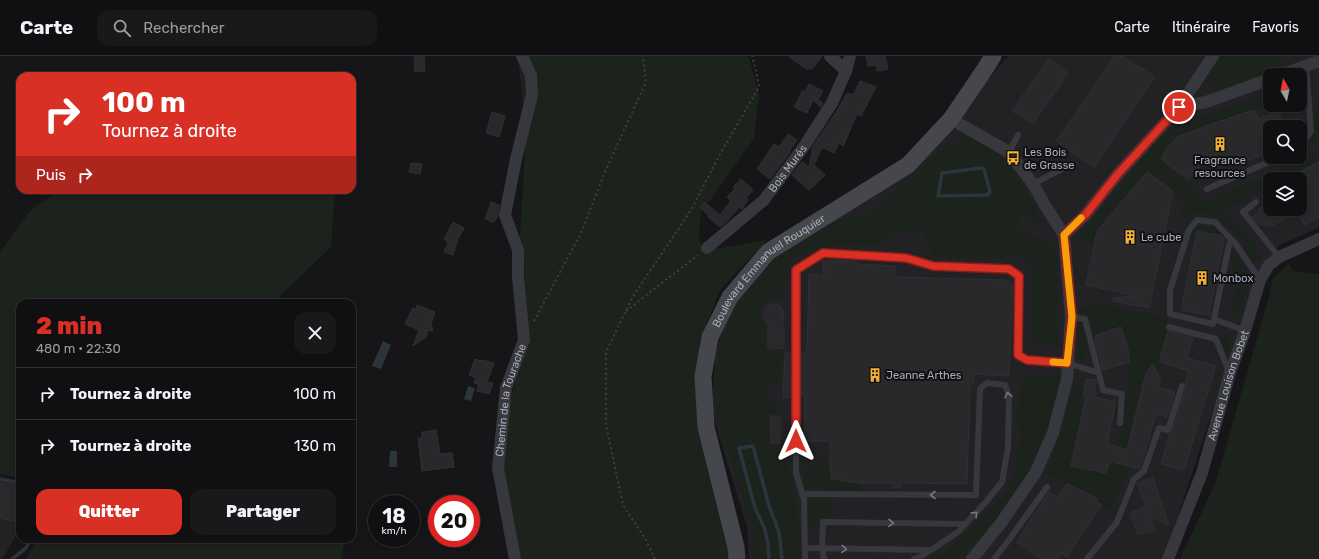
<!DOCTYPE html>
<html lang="fr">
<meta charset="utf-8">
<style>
:root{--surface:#101012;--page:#19191b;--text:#f1f3f6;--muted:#9c9d9f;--line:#303032;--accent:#d93025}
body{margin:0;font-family:Rubik,sans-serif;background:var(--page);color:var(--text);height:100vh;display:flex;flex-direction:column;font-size:15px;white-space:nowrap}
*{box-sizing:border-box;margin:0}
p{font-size:13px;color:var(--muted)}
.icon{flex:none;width:22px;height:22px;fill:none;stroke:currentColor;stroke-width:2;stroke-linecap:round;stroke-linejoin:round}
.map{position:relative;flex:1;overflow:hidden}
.panel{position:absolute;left:16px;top:243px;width:340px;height:244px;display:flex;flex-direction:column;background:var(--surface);border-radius:12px;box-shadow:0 2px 6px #0003,0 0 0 1px var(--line)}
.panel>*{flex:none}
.banner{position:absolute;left:16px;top:16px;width:340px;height:122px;border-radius:12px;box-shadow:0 2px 6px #0003,0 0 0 1px var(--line);background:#d93025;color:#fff;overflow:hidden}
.needle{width:26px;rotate:351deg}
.fabs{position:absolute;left:1263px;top:12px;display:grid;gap:8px}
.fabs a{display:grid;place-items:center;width:44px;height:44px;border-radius:8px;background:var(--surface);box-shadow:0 2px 6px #0003,0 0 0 1px var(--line);font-size:20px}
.speed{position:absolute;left:368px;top:439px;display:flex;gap:8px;font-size:20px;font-weight:700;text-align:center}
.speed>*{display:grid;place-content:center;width:52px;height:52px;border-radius:50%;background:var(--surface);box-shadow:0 2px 6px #0003,0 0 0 1px var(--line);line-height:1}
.speed small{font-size:10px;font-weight:400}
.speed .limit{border:6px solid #d22;background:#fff;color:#111}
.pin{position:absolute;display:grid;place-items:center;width:34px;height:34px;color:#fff;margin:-17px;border:2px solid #fff;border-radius:50%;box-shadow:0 1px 4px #0007}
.me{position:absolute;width:44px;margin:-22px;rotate:0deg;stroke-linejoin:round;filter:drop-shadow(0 0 3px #0008)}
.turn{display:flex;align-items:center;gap:14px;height:84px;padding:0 20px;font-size:18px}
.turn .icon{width:52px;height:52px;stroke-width:2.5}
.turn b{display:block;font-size:28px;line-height:34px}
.then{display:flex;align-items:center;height:38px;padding:0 20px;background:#0003;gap:8px;font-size:15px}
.round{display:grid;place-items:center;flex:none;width:42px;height:42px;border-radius:12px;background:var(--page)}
.head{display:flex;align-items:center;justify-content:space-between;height:68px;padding:0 20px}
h1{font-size:24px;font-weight:800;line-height:30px;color:var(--accent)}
.button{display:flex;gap:8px;margin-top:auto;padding:8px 20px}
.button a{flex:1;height:46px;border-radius:12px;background:var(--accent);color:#fff;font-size:16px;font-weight:800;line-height:46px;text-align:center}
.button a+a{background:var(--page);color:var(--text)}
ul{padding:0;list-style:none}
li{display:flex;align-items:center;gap:12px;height:52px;padding:0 20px;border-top:1px solid var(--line)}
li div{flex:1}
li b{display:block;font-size:15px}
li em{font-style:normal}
header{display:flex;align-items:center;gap:24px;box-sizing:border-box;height:56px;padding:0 20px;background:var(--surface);border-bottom:1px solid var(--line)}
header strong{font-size:19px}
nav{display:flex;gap:22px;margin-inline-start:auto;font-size:14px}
.search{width:280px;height:36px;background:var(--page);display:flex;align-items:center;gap:10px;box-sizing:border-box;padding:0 14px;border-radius:12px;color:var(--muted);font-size:15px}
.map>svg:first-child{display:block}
.built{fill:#222225;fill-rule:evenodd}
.green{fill:#1c231d}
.water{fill:#2c353c}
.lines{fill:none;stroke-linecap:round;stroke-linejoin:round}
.stream{stroke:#2c353c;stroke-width:3.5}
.building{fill:#29292c;stroke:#303034}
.path{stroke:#3d3f44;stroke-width:2;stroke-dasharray:2 3;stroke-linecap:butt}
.lane{stroke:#37383d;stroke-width:6}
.street{stroke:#37383d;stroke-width:12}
.secondary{stroke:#45474d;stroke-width:17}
.oneway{stroke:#757881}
.route-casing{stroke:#8d1f18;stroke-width:10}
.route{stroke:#d93025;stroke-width:7}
.slow{stroke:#f59e0b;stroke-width:7}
.labels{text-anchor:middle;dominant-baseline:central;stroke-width:4;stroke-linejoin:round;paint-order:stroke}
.poi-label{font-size:11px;fill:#a8adb8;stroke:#111113;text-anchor:start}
.street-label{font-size:11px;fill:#a8adb8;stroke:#111113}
</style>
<header>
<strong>Carte</strong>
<div class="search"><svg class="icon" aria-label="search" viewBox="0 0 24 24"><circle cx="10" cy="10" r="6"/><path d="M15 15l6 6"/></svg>Rechercher</div>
<nav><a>Carte</a><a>Itinéraire</a><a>Favoris</a></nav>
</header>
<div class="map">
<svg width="1319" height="503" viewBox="0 0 1319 503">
<rect width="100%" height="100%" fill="#161618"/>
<g class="built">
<path d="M1008,0H1319V172L1280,189L1260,213L1250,240L1164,503H749L747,471L712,356L715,298L730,251L750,223L796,182L906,120ZM1270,19H1300V49H1270ZM1270,71H1300V101H1270ZM1270,123H1300V153H1270Z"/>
<path d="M0,434L20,439V473L2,503H0Z"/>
</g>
<g class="green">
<path d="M518,0H748L759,38L754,82L701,157L699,179L701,190L715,193L767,184L720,234L700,284L696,334L731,503H519L502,425L501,390L527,271L524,201L520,181L526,80Z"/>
<path d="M1217,0H1270L1272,2L1274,0H1278L1282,12L1220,37L1209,30L1206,15Z"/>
<path d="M1300,23L1305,26L1303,50L1308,57L1319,44V88L1311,86L1300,51L1297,49H1300Z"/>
<path d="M1270,35V49H1287L1278,56L1274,58L1265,50L1256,52L1177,81L1163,97L1164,99L1161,103L1188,124L1207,145L1319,94V106L1285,123H1270V130L1224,154L1227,160L1256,190V195L1254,194L1264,203L1253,205C1247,200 1245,193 1245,185L1213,158L1197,156L1184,161L1180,158L1187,148L1147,116L1097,175L1095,188L1078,183L1164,76C1198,60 1235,51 1270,35Z"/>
<path d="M966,81L992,91L1010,109L1043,166L1038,168L1033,165L1031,160L1022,159L1015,173L1045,184L1057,199L1058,284L1057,291L1044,288L1038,291L1033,286L1030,223L1034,219C1032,201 1021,201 1005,200L1004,204L991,202L931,200V195L924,176C904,168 894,177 879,189H834L814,192L790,204L782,244L772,243L761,249L759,260L766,271V294L782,296V325L763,331L770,346L778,351L780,360H770L771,387L792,417L802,503H754V476L716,358L714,313L724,271L743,233L771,205L806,177L833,166L857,162L875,156L905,124L946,92Z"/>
<path d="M59,134H335L331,191L278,242L277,247H20V422L0,418V196L30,155Z"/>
<path d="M1200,170C1210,170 1217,172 1224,180L1197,175L1194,189L1190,186C1188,178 1193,174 1200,170Z"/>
<path d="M1231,195L1234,196L1245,211L1249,224L1240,257L1231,254L1239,214L1233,213L1230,198Z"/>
<path d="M1289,208L1293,215L1319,218V503H1180L1215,428L1269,241L1273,222Z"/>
<path d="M1087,244L1092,247L1166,261L1169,274L1159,306L1164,308L1156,314L1152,310L1146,317L1143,333L1124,409L1132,411L1110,454L1097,446L1098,443L1045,417L1053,400L1076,322L1086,323L1083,341H1086L1071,410L1110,404L1121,392L1116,390V384L1121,380L1120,372L1124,367V361H1118L1114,357L1116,346L1131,335L1125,308L1130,306L1121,271L1097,279L1095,287L1087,289L1083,305L1073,303V269L1079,265L1080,252L1088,251Z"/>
<path d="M1221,279L1227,280L1231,288L1226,304Z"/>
<path d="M1023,319L1063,320L1049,375L1027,421L987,479L955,503H928L949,494L983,461L1006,435L1016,414L1018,396L1022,378L1017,359Z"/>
<path d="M830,402L831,423L860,427V434H832L803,431V415Z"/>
<path d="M822,441L832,442L831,460L819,461L814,477H810V445Z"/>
<path d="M38,483H345L341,503H26Z"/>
</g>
<g class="water">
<path d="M383,285L391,289L381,313L372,310Z"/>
<path d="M468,330L475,332L471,345L464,343Z"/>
<path d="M390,395H397V411H389Z"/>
</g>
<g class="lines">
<g class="stream">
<path d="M981,112L984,113L990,136L987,139L938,140L942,117Z"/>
<path d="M0,423L20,427"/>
<path d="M12,503L26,492L31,483"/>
<path d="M769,503L768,487L764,471L755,452L739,392L753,390L769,450L779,476L782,503"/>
</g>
</g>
<g class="building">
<path d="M424,0L425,15L415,16L414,1Z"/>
<path d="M788,0H822L812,13H806Z"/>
<path d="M866,0H885L888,13L877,15L876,9L868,10Z"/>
<path d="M1115,0H1122L1155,21L1094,111L1056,85Z"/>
<path d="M1049,2L1068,17L1033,68L1012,55Z"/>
<path d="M860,25L876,31L861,60L857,58L843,90L839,87L834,97L822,91L814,109L825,119L809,134L792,119L802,106L809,111L813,90L837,55L847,37L853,39Z"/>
<path d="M809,28L823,35L818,44L823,47L821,51L813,44L807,57L794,51L803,34L805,36Z"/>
<path d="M1254,54L1258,63L1278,56L1285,71H1270V96L1241,107L1236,97L1199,111L1188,124L1161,103L1164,99L1163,97L1177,81L1203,71Z"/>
<path d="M492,56L505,60L499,81L486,77Z"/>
<path d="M788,78L797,84L789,95L790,96L770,123L757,113L774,88L779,91Z"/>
<path d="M1319,106V161L1304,169L1298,157L1271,170H1268L1264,168L1261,169L1256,165L1252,161L1260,155L1259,153L1270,147V153H1300V123H1285Z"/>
<path d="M411,107L422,108L420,118L409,116Z"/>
<path d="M1147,116L1173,135L1149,252L1113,245V242L1138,240L1086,229L1097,175Z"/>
<path d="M741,123L753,134L746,142L748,144L742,153L739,151L727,165L720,171L708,161L709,160L700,151L704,146L720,159L731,145L727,141L735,133L733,131Z"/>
<path d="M491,146L499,149L498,160L494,166L485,163Z"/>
<path d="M453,166L464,172L458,183L453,199L444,196L448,186L444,183Z"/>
<path d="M1197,175L1222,180L1224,182L1209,259L1181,254Z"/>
<path d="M823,205H856L858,208L895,210L894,221L1007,224L1013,227L1009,320L974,318V327H971V331L970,330L967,428L902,427L901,431L893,432V427H860L831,423L830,402V385H804L805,339L800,340V297L807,296L809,218L824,220Z"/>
<path d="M773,248L780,250L784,256L782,271L784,272V292H768V267L765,264L763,257L767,250Z"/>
<path d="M417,249L435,256L431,267L433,275L428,274L426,281L413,290L419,274L405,268L413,252L416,253Z"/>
<path d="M1121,271L1128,293L1130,306L1103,314L1095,285L1096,279Z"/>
<path d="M1168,275L1193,282L1187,302L1216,310L1184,414L1161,408L1170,378L1172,375L1186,331L1185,327L1189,315L1159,306Z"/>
<path d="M785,297H792V341L783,342Z"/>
<path d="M475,303L481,305L482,304L494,307L487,326L493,327L489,338L477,335L479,329L474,327L476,322L469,319Z"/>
<path d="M1153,308L1161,325L1158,331L1175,336L1167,361L1156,358L1140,412L1139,413L1110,405L1106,417L1071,410L1086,341H1083L1086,323L1096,324V326L1095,333L1094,341L1116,346L1107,388L1127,394L1146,317Z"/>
<rect x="771" y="360" width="9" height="27"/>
<path d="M436,374L440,398L452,397L454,411L422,415L418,382H422V376Z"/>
<path d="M1153,422L1169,469L1149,460L1155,474L1138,479L1130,457L1146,450L1137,427Z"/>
<path d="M0,426L20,430V466L0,462Z"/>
<path d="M1067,428L1098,443L1097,446L1102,449L1067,501L1061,497L1058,503H1041L1016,486L1049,436L1058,441Z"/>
</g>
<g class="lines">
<g class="path">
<path d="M626,255L698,199"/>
<path d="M534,265L582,175L604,118L646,26L643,0"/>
<path d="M655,503L646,484L623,449L606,369V296L632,242L691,154L719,100L759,31L756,15L752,0"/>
</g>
<g class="lane">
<path d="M1300,91L1311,75L1306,10"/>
<path d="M1009,96L1018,79"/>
<path d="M1033,128L1062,113"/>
<path d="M1207,133L1280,101"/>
<path d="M1256,146L1243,156L1279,201"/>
<path d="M1232,184L1215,166L1197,164L1189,174L1170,234V258L1213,268L1229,189L1232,184L1235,187L1260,224"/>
<path d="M1071,261L1085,263L1103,334L1122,338L1120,367"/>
<path d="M1214,263L1245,275"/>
<path d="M1169,271L1216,283L1229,316"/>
<path d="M802,438L976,439L980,333L987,327L1005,329L1009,341L1008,392L1002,426L985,447L958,476L931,494L805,492"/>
<path d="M805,503L804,443L796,417V214L823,197L906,201L933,210L1009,213L1019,220L1018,299L1027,304L1067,307L1099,317"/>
<path d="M824,503L822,492L823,466L965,468"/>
<path d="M914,503L920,501L930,494"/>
<path d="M994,503L1009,484L1047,431"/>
<path d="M1087,503L1117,466L1134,423L1144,415L1159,372L1168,374L1182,330"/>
</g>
<g class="street">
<path d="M830,0L846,15"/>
<path d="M1281,19L1319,5"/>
<path d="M1179,51L1206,46L1270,23"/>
<path d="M951,63L1009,96L1033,128L1046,151L1064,179L1071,261L1067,323L1053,377L1036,416L1001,467L972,503"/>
<path d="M1064,179L1086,158L1117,119L1179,51L1213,0"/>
<path id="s1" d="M707,192L764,144L805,89L832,47L846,15L850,0"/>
<path id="s2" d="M515,503L498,412L506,332L524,284L518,221V194L505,159L516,103L532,39L531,19L522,0"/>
<path id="s3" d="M1168,503L1202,417L1230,317L1245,275L1260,224L1269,209L1279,201L1319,183"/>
</g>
<path class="secondary" id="s4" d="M737,503L736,491L706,371L703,320L710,281L730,241L768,196L908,109L951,63L985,13L993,0"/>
</g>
<defs><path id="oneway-chevron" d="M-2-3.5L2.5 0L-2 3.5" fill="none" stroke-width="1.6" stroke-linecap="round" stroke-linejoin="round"/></defs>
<g class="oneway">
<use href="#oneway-chevron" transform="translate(1008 339) rotate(-103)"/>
<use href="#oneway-chevron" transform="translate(933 439) rotate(-180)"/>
<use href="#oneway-chevron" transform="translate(975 458) rotate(-46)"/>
<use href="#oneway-chevron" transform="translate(891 467) rotate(1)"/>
<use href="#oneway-chevron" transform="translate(844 493) rotate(1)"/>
</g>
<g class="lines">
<defs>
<path id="route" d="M796,385V214L823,197L906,202L933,210L1009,213L1019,220L1018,299L1027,304L1067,307L1072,261L1064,179L1086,158L1117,119L1179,51"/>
</defs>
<use href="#route" class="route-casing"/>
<use href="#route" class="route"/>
<path class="slow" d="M1053,306L1067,307L1072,261L1064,179L1081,162"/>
</g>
<defs>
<symbol id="building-bare" viewBox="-9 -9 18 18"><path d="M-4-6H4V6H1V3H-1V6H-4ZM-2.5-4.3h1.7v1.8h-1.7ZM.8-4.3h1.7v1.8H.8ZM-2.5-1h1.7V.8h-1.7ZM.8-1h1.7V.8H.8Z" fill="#f2b134" stroke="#111113" stroke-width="2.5" paint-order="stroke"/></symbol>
<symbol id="bus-bare" viewBox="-9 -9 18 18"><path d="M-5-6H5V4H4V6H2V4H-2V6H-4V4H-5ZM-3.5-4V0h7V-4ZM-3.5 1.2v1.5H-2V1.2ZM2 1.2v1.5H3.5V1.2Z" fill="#f2b134" stroke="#111113" stroke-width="2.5" paint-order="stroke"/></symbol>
</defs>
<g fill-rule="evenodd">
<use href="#building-bare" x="1210" y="78" width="20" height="20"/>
<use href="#bus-bare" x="1003" y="92" width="20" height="20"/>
<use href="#building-bare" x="1120" y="171" width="20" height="20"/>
<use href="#building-bare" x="1192" y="212" width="20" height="20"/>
<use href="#building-bare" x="865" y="309" width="20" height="20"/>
</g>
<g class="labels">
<g class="poi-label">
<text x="1024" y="96">Les Bois<tspan x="1024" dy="13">de Grasse</tspan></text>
<text x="1220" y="104" text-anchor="middle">Fragrance<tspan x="1220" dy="13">resources</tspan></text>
<text x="1141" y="181">Le cube</text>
<text x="1213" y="222">Monbox</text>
<text x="886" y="319">Jeanne Arthes</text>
</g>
<g class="street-label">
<text stroke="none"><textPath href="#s1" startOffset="114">Bois Murés</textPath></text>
<text stroke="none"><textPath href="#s4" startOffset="317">Boulevard Emmanuel Rouquier</textPath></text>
<text stroke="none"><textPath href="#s3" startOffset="184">Avenue Louison Bobet</textPath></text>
<text stroke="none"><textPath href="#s2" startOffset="162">Chemin de la Tourache</textPath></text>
</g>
</g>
</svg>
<div class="fabs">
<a><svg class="needle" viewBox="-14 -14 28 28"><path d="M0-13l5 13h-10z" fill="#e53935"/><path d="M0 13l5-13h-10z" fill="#9c9d9f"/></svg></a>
<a><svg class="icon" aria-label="search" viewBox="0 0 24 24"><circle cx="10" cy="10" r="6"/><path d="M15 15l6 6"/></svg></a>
<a><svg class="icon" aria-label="layers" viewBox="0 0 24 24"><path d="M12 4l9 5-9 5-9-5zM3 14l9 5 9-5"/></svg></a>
</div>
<div class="speed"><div>18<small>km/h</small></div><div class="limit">20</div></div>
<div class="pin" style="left:1179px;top:51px;background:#d93025"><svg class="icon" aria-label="arrive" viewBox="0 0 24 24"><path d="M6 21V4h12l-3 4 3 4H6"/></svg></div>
<svg class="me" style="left:796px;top:385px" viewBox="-20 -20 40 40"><path d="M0-17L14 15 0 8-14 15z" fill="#d93025" stroke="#fff" stroke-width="4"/></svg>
<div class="banner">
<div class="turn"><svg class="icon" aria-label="right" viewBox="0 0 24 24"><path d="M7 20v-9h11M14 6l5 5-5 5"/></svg><div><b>100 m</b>Tournez à droite</div></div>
<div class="then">Puis<svg class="icon" aria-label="right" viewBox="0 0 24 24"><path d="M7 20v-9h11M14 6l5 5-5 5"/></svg></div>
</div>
<section class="panel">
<div class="head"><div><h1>2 min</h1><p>480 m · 22:30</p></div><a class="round"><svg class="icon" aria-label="close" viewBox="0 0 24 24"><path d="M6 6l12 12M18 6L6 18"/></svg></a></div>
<ul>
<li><svg class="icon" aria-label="right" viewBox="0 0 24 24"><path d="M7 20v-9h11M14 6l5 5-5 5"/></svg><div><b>Tournez à droite</b></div><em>100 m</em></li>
<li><svg class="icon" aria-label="right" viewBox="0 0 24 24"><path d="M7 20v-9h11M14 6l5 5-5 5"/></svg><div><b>Tournez à droite</b></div><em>130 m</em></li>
</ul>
<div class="button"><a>Quitter</a><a>Partager</a></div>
</section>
</div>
